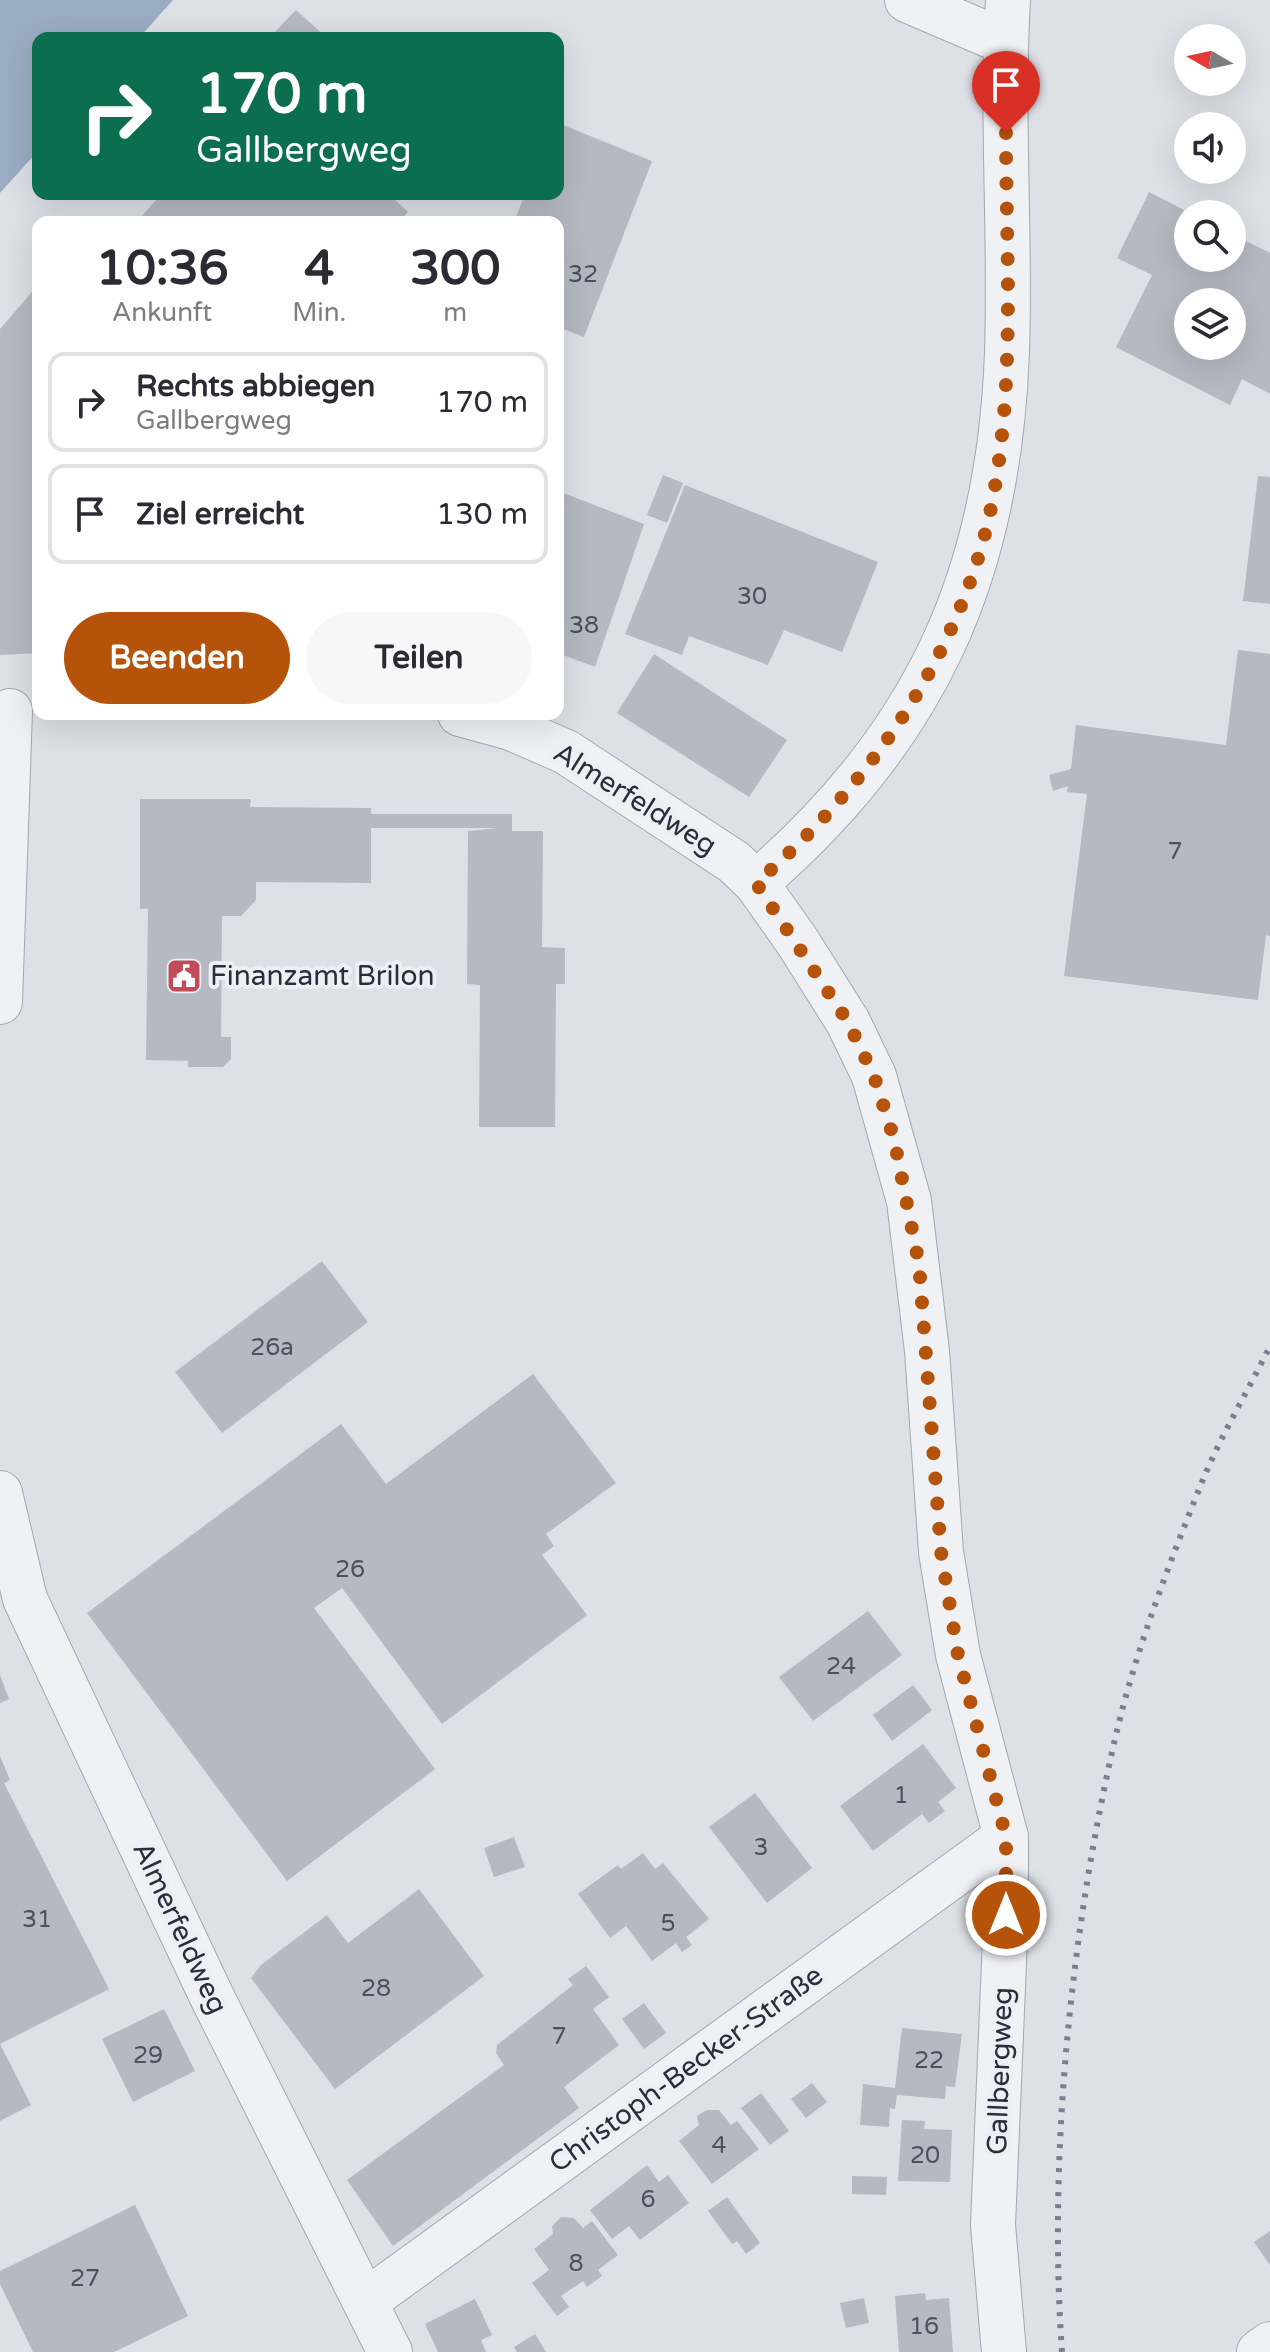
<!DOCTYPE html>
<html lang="de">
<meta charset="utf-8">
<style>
:root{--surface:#fff;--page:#f7f7f7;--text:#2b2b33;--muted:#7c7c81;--line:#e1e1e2;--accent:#b45309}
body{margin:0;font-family:"Varela Round",sans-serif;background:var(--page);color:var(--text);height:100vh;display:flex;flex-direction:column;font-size:30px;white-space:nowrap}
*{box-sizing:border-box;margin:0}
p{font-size:26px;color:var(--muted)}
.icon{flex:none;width:44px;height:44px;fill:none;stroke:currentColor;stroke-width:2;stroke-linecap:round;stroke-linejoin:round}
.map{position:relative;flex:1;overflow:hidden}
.side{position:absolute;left:32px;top:216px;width:532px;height:504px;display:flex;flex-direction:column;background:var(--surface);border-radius:16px;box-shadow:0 8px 32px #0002}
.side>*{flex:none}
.banner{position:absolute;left:32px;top:32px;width:532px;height:168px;border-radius:16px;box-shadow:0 8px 32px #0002;background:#0b6e4f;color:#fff;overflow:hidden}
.needle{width:52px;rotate:279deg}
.controls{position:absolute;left:1174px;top:24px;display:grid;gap:16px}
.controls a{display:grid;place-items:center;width:72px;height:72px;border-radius:50%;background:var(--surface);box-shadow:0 8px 32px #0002;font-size:40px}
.pin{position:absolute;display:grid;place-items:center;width:68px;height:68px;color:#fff;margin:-82px -34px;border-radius:50% 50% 50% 0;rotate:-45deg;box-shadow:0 0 8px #0007}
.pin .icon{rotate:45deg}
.me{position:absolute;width:88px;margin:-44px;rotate:0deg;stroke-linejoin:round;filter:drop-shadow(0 0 6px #0008)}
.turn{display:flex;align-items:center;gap:28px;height:168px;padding:0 32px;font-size:36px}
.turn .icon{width:104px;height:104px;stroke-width:2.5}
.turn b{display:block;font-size:56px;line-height:68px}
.eta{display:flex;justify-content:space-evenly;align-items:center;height:136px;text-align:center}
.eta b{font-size:48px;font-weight:700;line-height:56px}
.primary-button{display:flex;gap:16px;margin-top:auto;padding:16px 32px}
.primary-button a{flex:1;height:92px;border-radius:48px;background:var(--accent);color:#fff;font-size:32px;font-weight:700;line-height:92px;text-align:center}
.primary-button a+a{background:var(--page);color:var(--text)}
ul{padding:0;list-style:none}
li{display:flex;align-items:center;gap:24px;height:100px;margin:0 16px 12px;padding:0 16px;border:4px solid var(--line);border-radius:16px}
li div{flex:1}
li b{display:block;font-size:30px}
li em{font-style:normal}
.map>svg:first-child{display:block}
.water{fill:#9badc3}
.building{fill:#b5b9c2;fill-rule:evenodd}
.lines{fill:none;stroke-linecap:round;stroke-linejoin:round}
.minor-casing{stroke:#a3a7af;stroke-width:46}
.minor{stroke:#eff1f4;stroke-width:44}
.rail{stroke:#787f8e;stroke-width:6;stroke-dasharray:4 8;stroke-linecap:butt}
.route{stroke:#b45309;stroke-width:14;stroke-dasharray:0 25.2}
.labels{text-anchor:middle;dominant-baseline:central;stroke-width:8;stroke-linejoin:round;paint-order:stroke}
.number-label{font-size:24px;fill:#4b515d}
.street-label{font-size:28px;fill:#282e3b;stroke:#eceff3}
.poi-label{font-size:28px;fill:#282e3b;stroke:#eceff3;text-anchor:start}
</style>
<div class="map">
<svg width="1270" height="2352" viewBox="0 0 1270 2352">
<rect width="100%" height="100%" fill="#dde0e6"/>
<path class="water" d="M0,0H173L139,38H38V151L0,193Z"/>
<g class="building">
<path d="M296,10L327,38H269Z"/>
<path d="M558,123L652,161L584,337L558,327V222H514L525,194H558Z"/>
<path d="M1149,192L1188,212V258H1232V234L1270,253V394L1242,379L1230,405L1116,347L1152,275L1117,258ZM1188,302H1232V346H1188Z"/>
<path d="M161,194H393L391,196L408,212L399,222H137Z"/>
<path d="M38,285V653L0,655V329Z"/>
<path d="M663,475L683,483L667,523L647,515Z"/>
<path d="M1258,476L1270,477V604L1243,601Z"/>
<path d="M685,485L878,562L842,652L784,630L768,665L689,636L682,655L625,634Z"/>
<path d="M558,491L644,524L595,667L558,653Z"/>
<path d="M1238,650L1270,654V936L1266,935L1258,1000L1064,976L1087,794L1067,792L1068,786L1053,791L1049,775L1071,769L1076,725L1226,745Z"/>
<path d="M654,654L787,740L749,797L617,713Z"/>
<path d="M140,799H251L250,807L371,808V814H512V831H543L542,947L565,948V984H556L555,1127H479L480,985L467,984L468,831L498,828H371V883L256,882V900L241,916H222L221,1037H231V1059L223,1067H188V1061L146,1060L148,909H140Z"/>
<path d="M322,1261L368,1322L222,1433L175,1372Z"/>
<path d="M533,1374L616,1483L546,1534L554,1546L542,1555L587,1615L442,1724L342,1588L314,1608L435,1769L287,1881L87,1613L341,1424L386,1484Z"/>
<path d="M868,1611L902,1655L813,1721L779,1677Z"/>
<path d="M0,1675L9,1699L0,1703Z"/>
<path d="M913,1685L932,1710L892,1741L873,1715Z"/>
<path d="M923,1744L956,1788L938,1802L945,1811L929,1823L922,1814L873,1851L840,1806Z"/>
<path d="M0,1756L10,1780L4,1783L109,1989L0,2044L31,2105L0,2121Z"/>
<path d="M755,1793L812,1868L767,1903L709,1827Z"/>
<path d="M514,1837L525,1867L494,1877L484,1848Z"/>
<path d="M643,1853L655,1869L663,1863L709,1919L686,1937L692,1945L682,1952L676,1943L652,1961L626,1926L610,1938L578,1894L618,1865L621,1869Z"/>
<path d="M419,1889L484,1976L335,2089L251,1978L261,1965L327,1915L348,1943Z"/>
<path d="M586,1966L609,1997L593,2009L619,2045L564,2087L579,2108L393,2246L347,2180L504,2065L496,2053L497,2045L573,1985L568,1979Z"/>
<path d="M644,2003L666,2033L644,2049L622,2019Z"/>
<path d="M164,2009L195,2071L133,2102L102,2039Z"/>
<path d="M902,2028L962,2034L955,2087L946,2086L945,2099L897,2095L895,2109L890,2108L889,2127L860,2125L863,2084L895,2088Z"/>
<path d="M812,2083L827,2102L806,2118L791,2099Z"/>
<path d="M761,2093L789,2131L770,2145L741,2108Z"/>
<path d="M707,2110H719L731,2125L737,2121L759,2149L712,2184L679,2141L699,2125L697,2116Z"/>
<path d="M902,2120L925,2121L924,2129L952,2130L950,2182L898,2181Z"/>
<path d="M647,2165L659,2182L668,2175L689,2203L640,2240L629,2226L612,2239L590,2210Z"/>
<path d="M852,2176L887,2177L886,2195L852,2194Z"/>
<path d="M727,2197L760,2243L746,2254L737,2241L732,2244L708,2211Z"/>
<path d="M135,2205L188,2316L114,2352H33L0,2284V2271Z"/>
<path d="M561,2217L574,2218L583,2228L592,2221L618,2255L598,2270L602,2276L587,2287L583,2281L561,2296L569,2307L557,2316L532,2283L549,2270L534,2249L553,2234L552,2226Z"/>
<path d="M1270,2231V2265L1254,2242Z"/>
<path d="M925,2293L926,2300L949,2298L953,2352H899L895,2296Z"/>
<path d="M864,2298L869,2323L846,2328L840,2303Z"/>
<path d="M475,2299L492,2335L481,2340L486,2352H438L425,2324Z"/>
<path d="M535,2334L546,2352H517L514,2347Z"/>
</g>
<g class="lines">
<defs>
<g id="minor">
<path d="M907,0L1005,42"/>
<path d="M460,714L511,728L566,752L734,862L756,883L797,941L848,1022L874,1076L909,1201L927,1351L941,1552L958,1655L1006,1837V1915L993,2225L1004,2352"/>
<path d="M756,883C926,737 999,575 1007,352C1011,235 1001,117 1008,0"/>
<path d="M0,1002L10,711"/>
<path d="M0,1493L25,1599L211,1995L390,2352"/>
<path d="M366,2301L1006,1837"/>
<path d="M1259,2352L1270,2344"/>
</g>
</defs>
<use href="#minor" class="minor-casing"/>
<use href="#minor" class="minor"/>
<path class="rail" d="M1062,2352C1048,2157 1071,1930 1115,1739C1135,1652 1169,1564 1202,1482C1221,1435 1248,1391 1270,1346"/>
</g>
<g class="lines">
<path class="route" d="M1006,133C1006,266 1018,416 982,545C944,678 860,793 756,883L848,1022L874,1076L894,1139L919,1264L941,1552L958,1655L1006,1837V1915"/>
</g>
<defs>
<symbol id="civic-square" viewBox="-11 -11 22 22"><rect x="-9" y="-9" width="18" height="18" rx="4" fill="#c14b59" stroke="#eceff3"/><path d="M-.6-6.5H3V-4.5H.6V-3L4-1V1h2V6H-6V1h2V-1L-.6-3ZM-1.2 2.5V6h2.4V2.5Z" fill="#fff"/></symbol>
</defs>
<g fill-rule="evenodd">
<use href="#civic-square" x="164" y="956" width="40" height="40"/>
</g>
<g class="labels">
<g class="number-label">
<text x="583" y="274">32</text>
<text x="752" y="596">30</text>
<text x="584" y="625">38</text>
<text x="1175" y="851">7</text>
<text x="272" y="1347">26a</text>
<text x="350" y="1569">26</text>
<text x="841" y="1666">24</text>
<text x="901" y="1795">1</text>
<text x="761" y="1847">3</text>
<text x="37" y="1919">31</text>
<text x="668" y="1923">5</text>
<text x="376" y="1988">28</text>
<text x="559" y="2036">7</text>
<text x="148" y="2055">29</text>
<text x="929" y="2060">22</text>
<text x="719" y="2145">4</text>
<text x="925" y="2155">20</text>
<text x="648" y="2199">6</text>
<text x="576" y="2263">8</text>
<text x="85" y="2278">27</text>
<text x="924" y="2326">16</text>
</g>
<g class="street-label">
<text transform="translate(635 799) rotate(32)">Almerfeldweg</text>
<text transform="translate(180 1928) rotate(65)">Almerfeldweg</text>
<text transform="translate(686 2069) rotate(-36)">Christoph-Becker-Straße</text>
<text transform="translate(1000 2071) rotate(-88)">Gallbergweg</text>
</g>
<g class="poi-label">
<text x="210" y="976">Finanzamt Brilon</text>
</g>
</g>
</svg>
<div class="controls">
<a><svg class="needle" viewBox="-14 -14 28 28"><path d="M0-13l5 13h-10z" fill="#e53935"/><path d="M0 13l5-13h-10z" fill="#7c7c81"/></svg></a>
<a><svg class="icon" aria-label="sound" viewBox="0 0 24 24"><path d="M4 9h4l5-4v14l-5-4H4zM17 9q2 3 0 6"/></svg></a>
<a><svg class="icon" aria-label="search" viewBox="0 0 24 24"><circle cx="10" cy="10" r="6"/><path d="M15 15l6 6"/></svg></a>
<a><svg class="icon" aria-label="layers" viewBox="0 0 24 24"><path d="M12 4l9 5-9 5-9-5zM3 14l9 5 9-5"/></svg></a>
</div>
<div class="pin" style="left:1006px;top:133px;background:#d93025"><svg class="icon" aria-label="arrive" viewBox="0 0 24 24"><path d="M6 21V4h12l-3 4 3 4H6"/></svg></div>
<svg class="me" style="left:1006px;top:1915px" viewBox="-20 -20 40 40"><circle r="17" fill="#b45309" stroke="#fff" stroke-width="3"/><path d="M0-11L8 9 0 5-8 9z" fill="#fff"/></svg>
<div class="banner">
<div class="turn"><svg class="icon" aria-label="right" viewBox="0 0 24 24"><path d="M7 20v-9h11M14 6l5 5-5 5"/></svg><div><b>170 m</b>Gallbergweg</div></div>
</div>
<section class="side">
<div class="eta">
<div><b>10:36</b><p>Ankunft</p></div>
<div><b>4</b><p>Min.</p></div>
<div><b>300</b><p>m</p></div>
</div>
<ul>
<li><svg class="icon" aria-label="right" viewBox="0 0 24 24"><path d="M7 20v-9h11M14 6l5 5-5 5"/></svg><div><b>Rechts abbiegen</b><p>Gallbergweg</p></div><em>170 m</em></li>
<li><svg class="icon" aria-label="arrive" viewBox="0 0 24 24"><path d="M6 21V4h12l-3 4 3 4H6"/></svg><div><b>Ziel erreicht</b></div><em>130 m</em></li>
</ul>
<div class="primary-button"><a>Beenden</a><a>Teilen</a></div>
</section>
</div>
